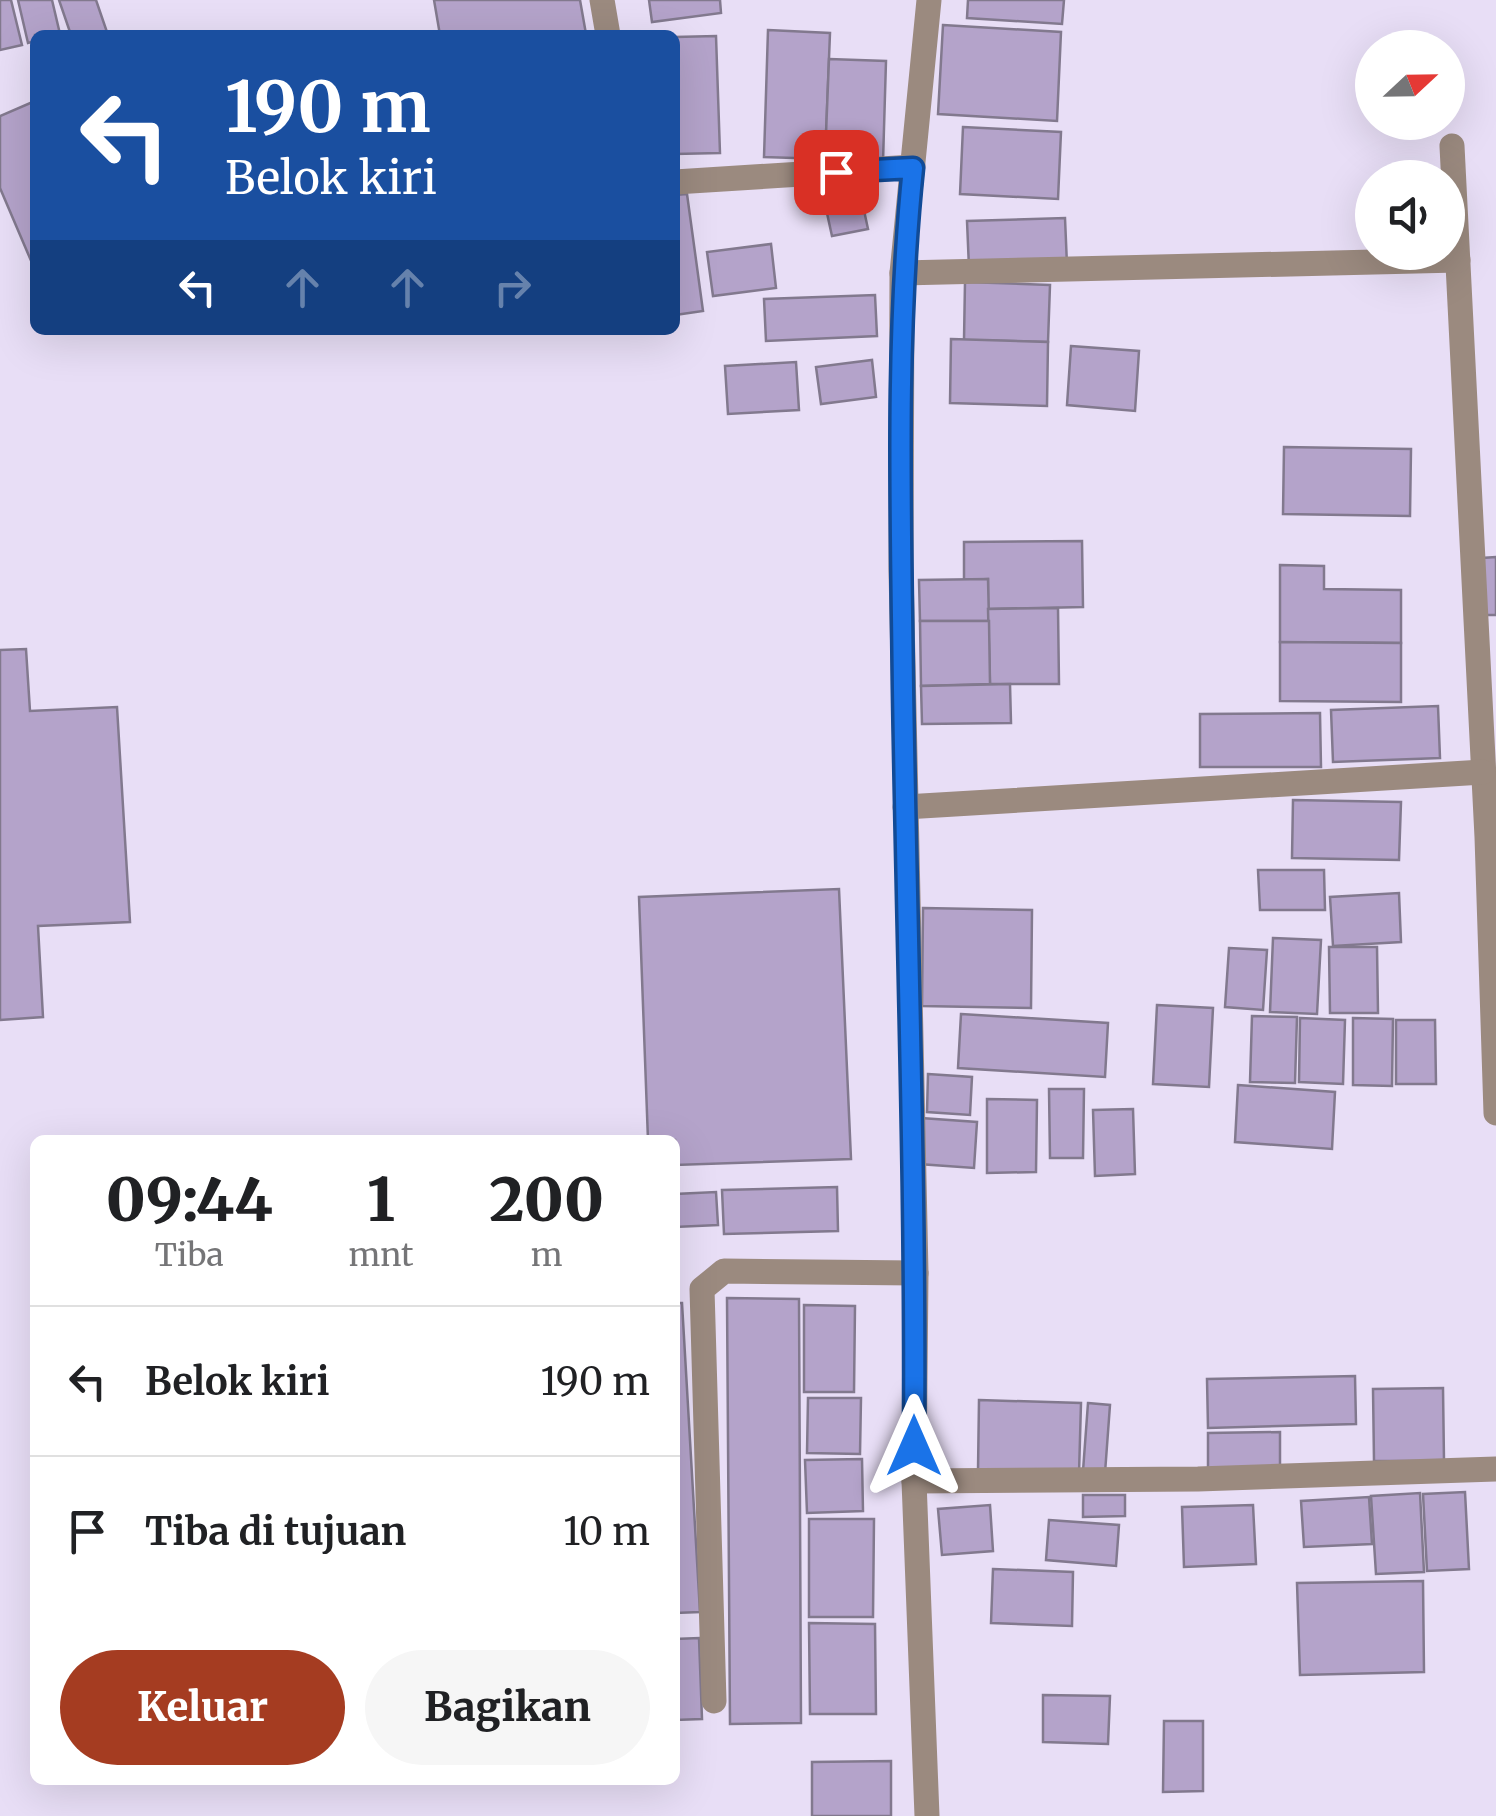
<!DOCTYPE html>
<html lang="id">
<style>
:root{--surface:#fff;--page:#f6f6f6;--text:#202124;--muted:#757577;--line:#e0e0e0;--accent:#a53c21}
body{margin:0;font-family:Merriweather,serif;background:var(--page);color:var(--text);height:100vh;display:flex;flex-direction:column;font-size:38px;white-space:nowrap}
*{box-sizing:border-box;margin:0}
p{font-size:32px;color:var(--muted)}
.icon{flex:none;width:55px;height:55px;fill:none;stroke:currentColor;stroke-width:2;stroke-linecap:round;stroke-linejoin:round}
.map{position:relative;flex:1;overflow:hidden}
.side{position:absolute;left:30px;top:1135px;width:650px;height:650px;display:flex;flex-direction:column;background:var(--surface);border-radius:15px;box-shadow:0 10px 40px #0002}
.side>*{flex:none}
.top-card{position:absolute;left:30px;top:30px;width:650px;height:305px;border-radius:15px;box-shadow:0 10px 40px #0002;background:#1a4fa0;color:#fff;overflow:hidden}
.needle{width:65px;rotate:68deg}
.fabs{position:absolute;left:1355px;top:30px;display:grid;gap:20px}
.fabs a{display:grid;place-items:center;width:110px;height:110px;border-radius:50%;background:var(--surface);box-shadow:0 10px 40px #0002;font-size:50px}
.pin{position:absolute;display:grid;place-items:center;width:85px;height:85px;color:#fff;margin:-42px;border-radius:20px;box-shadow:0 5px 15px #0006}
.me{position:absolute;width:110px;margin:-55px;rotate:0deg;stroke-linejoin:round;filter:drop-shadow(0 0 8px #0008)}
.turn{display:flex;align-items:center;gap:35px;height:210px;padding:0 30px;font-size:45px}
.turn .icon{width:130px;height:130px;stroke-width:2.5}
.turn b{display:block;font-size:70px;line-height:85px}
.lanes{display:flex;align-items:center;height:95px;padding:0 30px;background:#0003;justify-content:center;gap:50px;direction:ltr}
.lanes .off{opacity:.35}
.eta{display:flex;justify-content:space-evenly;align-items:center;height:170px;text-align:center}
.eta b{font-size:60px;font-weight:800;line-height:70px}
.button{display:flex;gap:20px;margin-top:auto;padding:20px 30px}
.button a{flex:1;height:115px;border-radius:60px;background:var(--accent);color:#fff;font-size:40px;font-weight:800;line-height:115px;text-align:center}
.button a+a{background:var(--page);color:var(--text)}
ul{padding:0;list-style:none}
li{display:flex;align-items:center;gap:30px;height:150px;padding:0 30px;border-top:2px solid var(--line)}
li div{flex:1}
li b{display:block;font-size:38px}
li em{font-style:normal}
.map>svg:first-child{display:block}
.building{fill:#b4a3ca;stroke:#82798e;stroke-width:2.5}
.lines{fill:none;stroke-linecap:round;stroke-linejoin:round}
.minor{stroke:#9b8a7f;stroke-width:25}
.route-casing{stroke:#114b97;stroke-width:25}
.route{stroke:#1a73e8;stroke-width:18}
</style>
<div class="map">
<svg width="1496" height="1816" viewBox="0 0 1496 1816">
<rect width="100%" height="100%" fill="#e8def6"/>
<g class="building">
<path d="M0,0H11L22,45L0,50Z"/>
<path d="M18,0H52L60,34L35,35V41L28,43Z"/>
<path d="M59,0H96L108,35H71Z"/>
<path d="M434,0H580L586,34L440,35Z"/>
<path d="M649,0H720L721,13L652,22Z"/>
<path d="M968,0H1064L1062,24L967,18Z"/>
<path d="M943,25L1061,32L1057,121L938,114Z"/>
<path d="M768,30L830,33L825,159L764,157Z"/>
<path d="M716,36L720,153L675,154V37Z"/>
<path d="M829,59L886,61L883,162L825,159Z"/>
<path d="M35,101V262L32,263L0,188V116Z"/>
<path d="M963,127L1061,132L1058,199L960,194Z"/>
<path d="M859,187L868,229L832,236L823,195Z"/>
<path d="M687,194L703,311L675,315V195Z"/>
<path d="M1065,218L1067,265L969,268L967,221Z"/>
<path d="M771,244L776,288L713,296L707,252Z"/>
<path d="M965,282L1050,285L1048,342L964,340Z"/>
<path d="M875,295L877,336L766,341L764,299Z"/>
<path d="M951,339L1048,342L1047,406L950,403Z"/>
<path d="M1071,346L1139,351L1135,411L1067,405Z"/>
<path d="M872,360L876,397L821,404L816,367Z"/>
<path d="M796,362L799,410L728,414L725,366Z"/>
<path d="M1284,447L1411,449L1410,516L1283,514Z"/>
<path d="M1082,541L1083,607L988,609V579L964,580V542Z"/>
<path d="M1496,557V615H1484L1482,558Z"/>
<path d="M1280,565L1324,566V589L1401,590V643L1280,642Z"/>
<path d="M988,579L989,621H920L919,580Z"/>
<path d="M1058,608L1059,684H990L988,609Z"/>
<path d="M920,621H989L990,684L921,686Z"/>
<path d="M1280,642L1401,643V702L1280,701Z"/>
<path d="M26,649L30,711L117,707L130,922L38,926L43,1017L0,1020V650Z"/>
<path d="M1010,684L1011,723L922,724L921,686Z"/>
<path d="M1438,706L1440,758L1333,762L1331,710Z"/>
<path d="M1320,713L1321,767H1200V714Z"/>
<path d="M1293,800L1401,802L1399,860L1292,858Z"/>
<path d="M1258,870H1324L1325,910H1260Z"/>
<path d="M839,889L851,1159L675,1165V1140H648L639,897Z"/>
<path d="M1399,893L1401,942L1333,946L1330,897Z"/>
<path d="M923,908L1032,910L1031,1008L922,1006Z"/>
<path d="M1273,938L1321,940L1317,1014L1270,1012Z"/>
<path d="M1329,947H1377L1378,1013H1330Z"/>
<path d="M1229,948L1267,950L1263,1010L1225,1007Z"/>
<path d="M1157,1005L1213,1008L1209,1087L1153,1084Z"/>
<path d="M961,1014L1108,1023L1105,1077L958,1068Z"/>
<path d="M1252,1016L1297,1017L1295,1083L1250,1082Z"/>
<path d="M1300,1018L1345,1020L1343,1084L1299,1082Z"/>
<path d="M1353,1018L1393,1019L1392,1086L1353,1085Z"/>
<path d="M1396,1020H1435L1436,1084H1396Z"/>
<path d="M928,1074L972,1077L970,1115L927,1112Z"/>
<path d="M1238,1085L1335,1092L1332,1149L1235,1142Z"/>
<path d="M1049,1089H1084L1083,1158H1050Z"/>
<path d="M987,1099L1037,1100L1036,1172L987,1173Z"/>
<path d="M1133,1109L1135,1174L1095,1176L1093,1110Z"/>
<path d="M921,1118L977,1122L974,1168L919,1164Z"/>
<path d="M837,1187L838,1231L724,1234L722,1190Z"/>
<path d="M716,1192L718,1225L675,1227V1194Z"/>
<path d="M727,1298L799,1299L801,1723L730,1724Z"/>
<path d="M675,1303H682L700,1612L675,1613Z"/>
<path d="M804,1305L855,1306L854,1392H804Z"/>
<path d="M1355,1376L1356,1424L1208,1428L1207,1379Z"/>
<path d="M1443,1388L1444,1461H1374L1373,1389Z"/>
<path d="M808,1398H861L860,1454L807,1453Z"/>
<path d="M979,1400L1081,1403L1079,1474L978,1471Z"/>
<path d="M1088,1403L1110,1405L1105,1473L1083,1471Z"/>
<path d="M1280,1432V1471H1208V1433Z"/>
<path d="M862,1459L863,1511L807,1513L805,1460Z"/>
<path d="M1465,1492L1469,1569L1427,1571L1423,1494Z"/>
<path d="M1420,1493L1424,1572L1376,1574L1371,1496Z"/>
<path d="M1083,1495H1125V1516L1083,1517Z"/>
<path d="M1369,1497L1372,1544L1304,1547L1301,1501Z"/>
<path d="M990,1505L993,1551L942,1555L938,1509Z"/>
<path d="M1253,1505L1256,1564L1184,1567L1182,1507Z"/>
<path d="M809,1519H874L873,1617H809Z"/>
<path d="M1049,1520L1119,1525L1116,1566L1046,1560Z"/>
<path d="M993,1569L1073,1572L1072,1626L991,1623Z"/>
<path d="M1423,1581L1424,1672L1300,1675L1297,1583Z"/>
<path d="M809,1623L875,1624L876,1714H810Z"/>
<path d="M699,1638L702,1719L675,1720V1639Z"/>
<path d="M1043,1695L1110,1696L1108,1744L1043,1742Z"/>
<path d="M1164,1721H1203V1791L1163,1792Z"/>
<path d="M891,1761V1816H812V1762Z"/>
</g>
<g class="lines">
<g class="minor">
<path d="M602,0L608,35"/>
<path d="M1452,146L1487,837L1496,1113"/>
<path d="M675,182L913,167"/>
<path d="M902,273L1458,260"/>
<path d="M905,807L1483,772"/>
<path d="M914,1481L1198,1479L1496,1469"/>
<path d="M714,1701L702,1289L724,1271L916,1273"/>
<path d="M927,1816L914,1481L916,1273L901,570L902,273L929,0"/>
</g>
</g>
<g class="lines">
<defs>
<path id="route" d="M836,172L913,168C895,341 901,515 903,689C907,942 916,1194 914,1446"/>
</defs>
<use href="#route" class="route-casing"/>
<use href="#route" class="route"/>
</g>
</svg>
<div class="fabs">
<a><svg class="needle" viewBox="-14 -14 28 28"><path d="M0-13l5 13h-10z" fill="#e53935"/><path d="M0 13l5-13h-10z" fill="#757577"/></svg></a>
<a><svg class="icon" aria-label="sound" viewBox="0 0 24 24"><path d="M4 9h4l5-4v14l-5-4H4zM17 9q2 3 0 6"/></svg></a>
</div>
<div class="pin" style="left:836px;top:172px;background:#d93025"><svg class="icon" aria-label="arrive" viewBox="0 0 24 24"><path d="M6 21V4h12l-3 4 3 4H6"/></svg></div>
<svg class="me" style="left:914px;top:1446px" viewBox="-20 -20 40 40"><path d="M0-17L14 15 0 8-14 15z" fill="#1a73e8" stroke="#fff" stroke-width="4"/></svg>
<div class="top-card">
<div class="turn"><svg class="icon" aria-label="left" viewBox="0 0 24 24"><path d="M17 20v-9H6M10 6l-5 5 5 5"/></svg><div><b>190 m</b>Belok kiri</div></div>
<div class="lanes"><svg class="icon" aria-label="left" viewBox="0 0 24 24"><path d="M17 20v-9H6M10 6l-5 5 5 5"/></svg><svg class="icon off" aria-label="ahead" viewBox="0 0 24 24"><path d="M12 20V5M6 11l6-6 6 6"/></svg><svg class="icon off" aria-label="ahead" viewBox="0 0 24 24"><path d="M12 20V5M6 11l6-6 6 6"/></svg><svg class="icon off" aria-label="right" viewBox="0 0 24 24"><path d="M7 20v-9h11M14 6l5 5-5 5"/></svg></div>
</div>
<section class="side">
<div class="eta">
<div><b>09:44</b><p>Tiba</p></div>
<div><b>1</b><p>mnt</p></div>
<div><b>200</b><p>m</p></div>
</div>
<ul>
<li><svg class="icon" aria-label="left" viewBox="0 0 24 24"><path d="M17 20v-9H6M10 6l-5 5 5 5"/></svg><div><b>Belok kiri</b></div><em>190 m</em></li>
<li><svg class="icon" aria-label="arrive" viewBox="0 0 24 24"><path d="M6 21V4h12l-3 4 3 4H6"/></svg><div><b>Tiba di tujuan</b></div><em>10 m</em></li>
</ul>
<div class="button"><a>Keluar</a><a>Bagikan</a></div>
</section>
</div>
